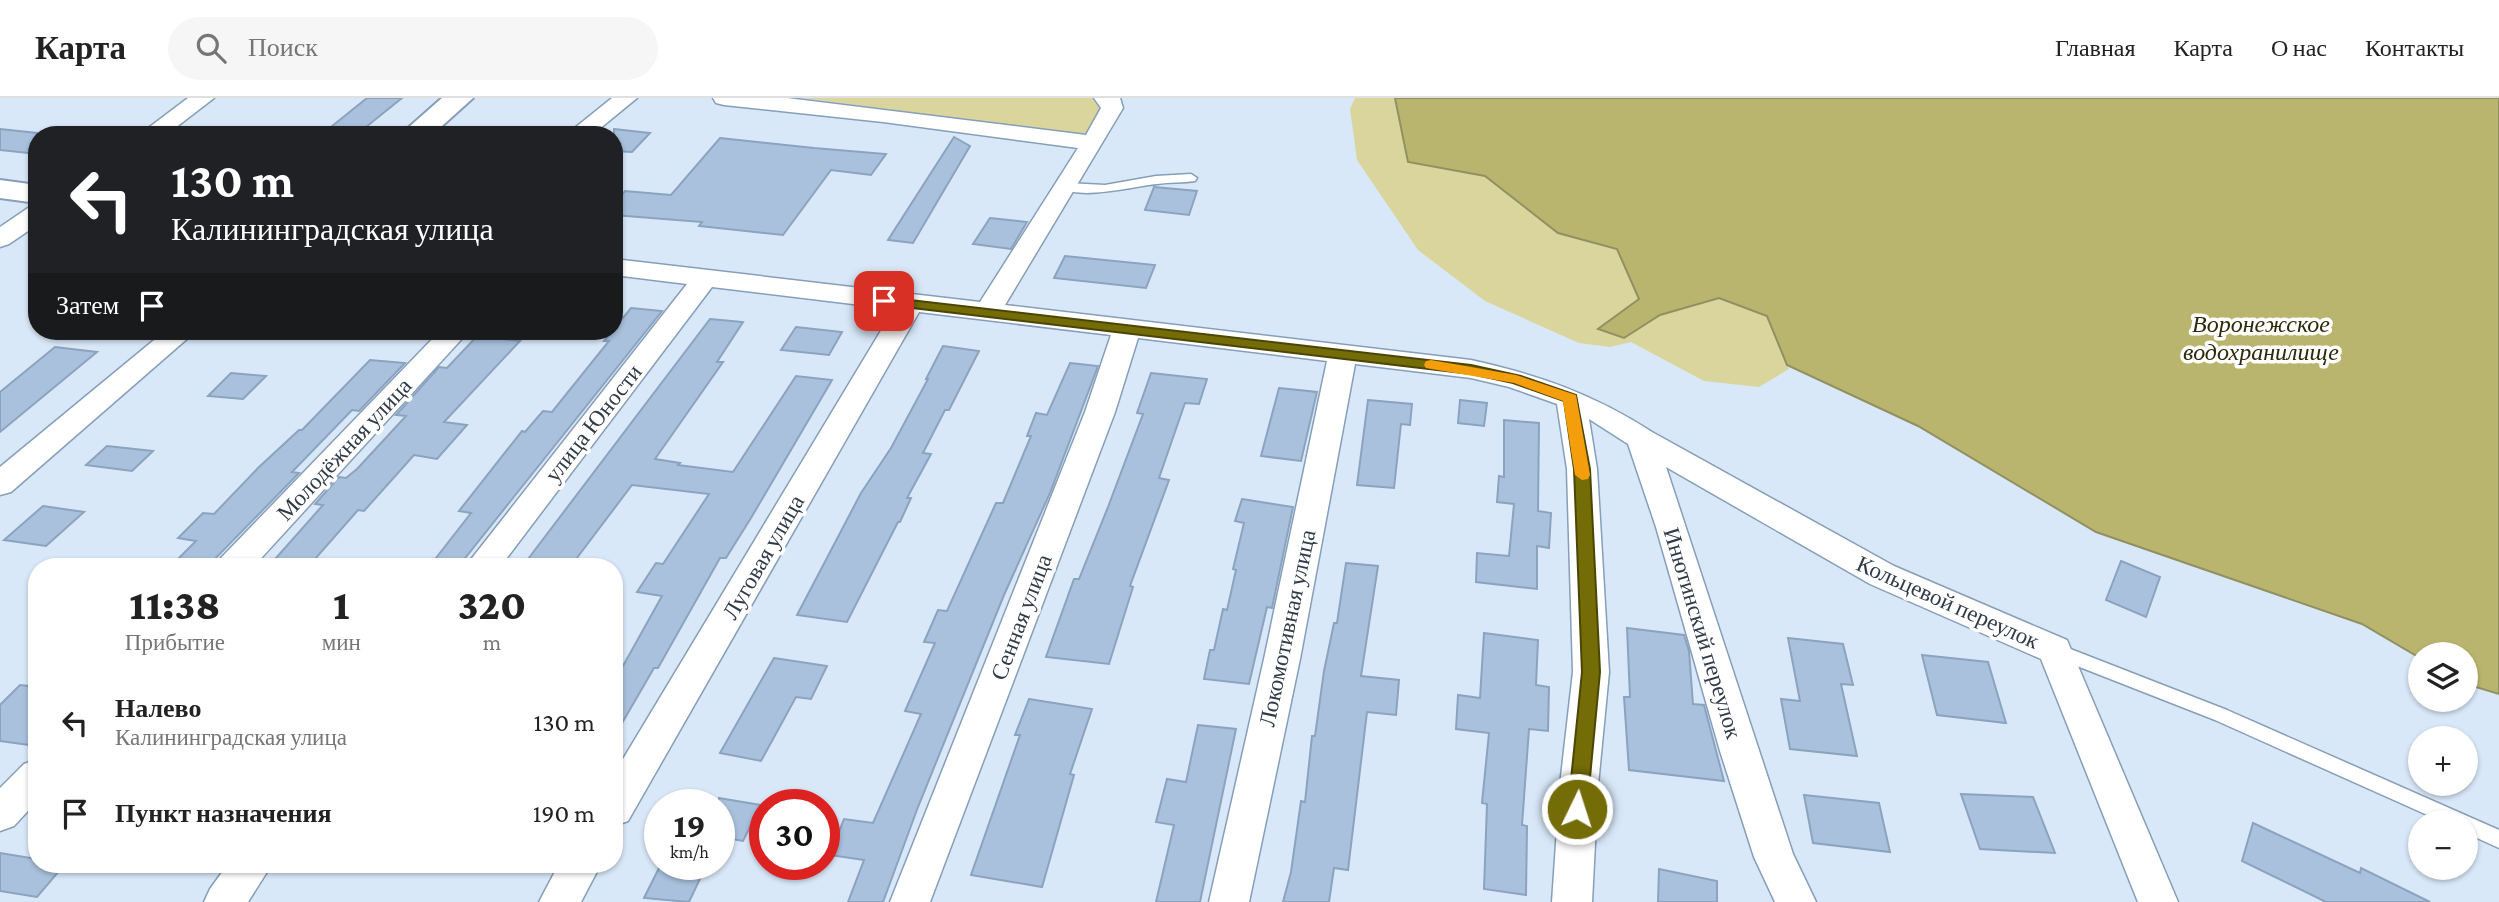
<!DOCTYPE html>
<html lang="ru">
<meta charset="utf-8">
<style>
:root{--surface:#fff;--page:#f6f6f6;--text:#222;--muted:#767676;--line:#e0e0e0}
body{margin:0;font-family:"Crimson Pro",serif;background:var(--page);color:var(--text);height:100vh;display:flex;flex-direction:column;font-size:26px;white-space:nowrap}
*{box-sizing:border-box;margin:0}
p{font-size:23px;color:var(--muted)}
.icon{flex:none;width:38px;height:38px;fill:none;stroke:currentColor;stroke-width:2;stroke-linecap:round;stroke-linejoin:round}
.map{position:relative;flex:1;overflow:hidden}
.sheet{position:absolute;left:28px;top:460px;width:595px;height:315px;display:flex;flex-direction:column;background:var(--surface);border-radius:28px;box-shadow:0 2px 5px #0004}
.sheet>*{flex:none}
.guide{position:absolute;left:28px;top:28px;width:595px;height:214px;border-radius:28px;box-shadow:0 2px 5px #0004;background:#202124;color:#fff;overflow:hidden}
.controls{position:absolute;left:2408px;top:544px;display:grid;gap:14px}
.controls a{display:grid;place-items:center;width:70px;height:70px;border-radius:50%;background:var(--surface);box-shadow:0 2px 5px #0004;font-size:35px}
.speed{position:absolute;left:644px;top:691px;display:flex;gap:14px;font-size:35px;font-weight:700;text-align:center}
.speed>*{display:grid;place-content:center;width:91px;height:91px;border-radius:50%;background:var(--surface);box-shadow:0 2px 5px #0004;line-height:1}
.speed small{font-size:18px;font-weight:400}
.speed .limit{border:10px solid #d22;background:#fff;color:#111}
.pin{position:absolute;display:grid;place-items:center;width:60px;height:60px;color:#fff;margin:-30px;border-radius:14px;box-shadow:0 4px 10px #0006}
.me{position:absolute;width:77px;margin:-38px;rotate:4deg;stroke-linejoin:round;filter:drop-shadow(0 0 5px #0008)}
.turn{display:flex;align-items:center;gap:24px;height:147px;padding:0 28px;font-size:32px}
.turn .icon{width:91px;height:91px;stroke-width:2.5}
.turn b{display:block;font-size:49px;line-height:60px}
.then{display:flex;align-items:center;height:66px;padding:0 28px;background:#0003;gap:14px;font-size:26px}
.eta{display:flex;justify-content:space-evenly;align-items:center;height:119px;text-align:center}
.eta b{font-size:42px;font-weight:800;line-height:49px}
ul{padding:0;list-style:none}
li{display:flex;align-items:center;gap:21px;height:91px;padding:0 28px}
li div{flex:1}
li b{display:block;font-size:26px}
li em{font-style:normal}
header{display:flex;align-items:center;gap:42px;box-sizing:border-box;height:98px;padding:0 35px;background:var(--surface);border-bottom:2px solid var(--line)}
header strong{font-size:33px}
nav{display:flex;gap:38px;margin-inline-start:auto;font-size:24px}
.search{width:490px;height:63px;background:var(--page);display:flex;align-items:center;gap:18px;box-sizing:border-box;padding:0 24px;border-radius:38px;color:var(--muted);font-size:26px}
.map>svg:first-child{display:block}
.green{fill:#d9d59d}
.water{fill:#bab56e;stroke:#919062;stroke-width:2}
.building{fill:#a9c1dd;stroke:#8ba3be;stroke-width:2}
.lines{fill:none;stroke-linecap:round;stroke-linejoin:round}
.lane-casing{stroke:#869eb8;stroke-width:3}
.street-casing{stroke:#869eb8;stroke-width:3}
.secondary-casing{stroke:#869eb8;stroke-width:4}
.lane{fill:#fff;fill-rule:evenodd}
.street{fill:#fff;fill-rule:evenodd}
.secondary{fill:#fff;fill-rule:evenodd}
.route{fill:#746c07;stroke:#4b4605;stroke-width:2}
.slow{fill:#f59e0b}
.labels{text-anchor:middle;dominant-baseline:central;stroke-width:7;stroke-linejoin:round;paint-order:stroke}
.street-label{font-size:23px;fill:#313b47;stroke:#fff}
.water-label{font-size:24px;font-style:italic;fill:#2d2a0a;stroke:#fff}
</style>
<header>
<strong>Карта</strong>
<div class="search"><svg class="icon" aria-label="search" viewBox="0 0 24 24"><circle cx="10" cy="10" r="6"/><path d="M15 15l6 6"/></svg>Поиск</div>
<nav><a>Главная</a><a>Карта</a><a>О нас</a><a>Контакты</a></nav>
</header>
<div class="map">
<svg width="2499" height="804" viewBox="0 0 2499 804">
<rect width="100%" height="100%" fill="#d9e8f9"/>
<g class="green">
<path d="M804,0H1091L1102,5L1091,34L1076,37Z"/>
<path d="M1355,0H1395L1408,64L1485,78L1558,135L1617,150L1639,201L1599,232L1624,240L1660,217L1719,200L1767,218L1789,271L1759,289L1704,283L1631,244L1610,249L1579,245L1485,203L1418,152L1357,62L1350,11Z"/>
</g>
<path class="water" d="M1395,0H2499V596L2466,586V556H2420V560L2362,526L2096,434L1918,328L1787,267L1767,218L1719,200L1660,217L1624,240L1598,231L1639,201L1617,151L1558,135L1485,78L1408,64Z"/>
<g class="building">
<path d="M367,0H402L356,37H321Z"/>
<path d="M0,31L37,35V56L0,52Z"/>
<path d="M614,31L650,35L632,54L614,53Z"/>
<path d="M954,39L970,48L913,145L888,142Z"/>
<path d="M720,40L814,50L886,56L871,77L831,72L783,137L699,128L702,124L614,117V106L625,93L671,97Z"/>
<path d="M1154,89L1197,93L1189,117L1145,112Z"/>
<path d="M990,120L1027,124L1011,151L973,146Z"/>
<path d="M1065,158L1155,167L1146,190L1054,180Z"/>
<path d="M631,210L662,213L458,469H429L471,415L459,413L522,333L525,334L543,313L552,314L609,243H604Z"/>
<path d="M710,221L743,224L717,264H723L655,361L680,365L678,367L733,374L796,278L832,282L751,420L726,460H720L658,570H654L614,639V584L662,498L637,494L656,465L663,466L709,396L632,387L570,469H522Z"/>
<path d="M796,229L842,234L829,257L781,252Z"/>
<path d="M477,238L520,243L444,324L467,327L437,361L414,357L364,413L358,412L308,469H268L323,407L315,406L339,379L346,380L357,371L406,318L396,317L439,269L447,270Z"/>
<path d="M943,248L979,253L949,312H945L923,355L931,356L907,400H911L900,424H898L847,524L797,517L861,395L891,350L928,281H926Z"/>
<path d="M55,249L97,254L0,334V294Z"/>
<path d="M370,262L405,265L359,313L352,312L292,374L299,375L207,469H170L196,443L178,440L203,415L214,416L258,370L299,332H302Z"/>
<path d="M1070,265L1098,268L1050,395L1004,497L918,709L883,804H848L864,762L830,757L844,721L873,725L921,616L905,613L935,545L924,544L938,512L947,513L996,405H1003L1031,338H1027L1036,315L1047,317Z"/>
<path d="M231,275L266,278L243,301L208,298Z"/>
<path d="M1151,275L1207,281L1199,306L1185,305L1159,380L1169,382L1130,488L1133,489L1109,566L1046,559L1074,481H1079L1108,409L1143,316L1137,315Z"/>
<path d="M1279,290L1317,294L1301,363L1261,358Z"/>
<path d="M1368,302L1412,306L1410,327L1401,326L1394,390L1357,387Z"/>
<path d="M1460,302L1487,305L1484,328L1458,325Z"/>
<path d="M1504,322L1539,325L1538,413L1551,415L1549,450L1537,448V491L1476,484L1477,455L1509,458L1514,406L1497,404L1499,378L1504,379Z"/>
<path d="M107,348L153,353L132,373L86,367Z"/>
<path d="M1242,401L1293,409L1272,510L1267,509L1249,586L1204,581L1210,552H1214L1223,511L1227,512L1236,472L1233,471L1244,425L1235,423Z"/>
<path d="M43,408L84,414L46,448L4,442Z"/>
<path d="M2121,463L2160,479L2146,519L2106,502Z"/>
<path d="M1346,465L1378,468L1361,578L1399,582L1396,617L1367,614L1348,772L1334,770L1329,804H1283L1291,774L1301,703L1305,704L1312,638H1315L1324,573L1334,525H1337Z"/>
<path d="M1627,530L1684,537L1689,553L1693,606L1704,607L1724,683L1629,672L1624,599H1630Z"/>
<path d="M1484,535L1538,542L1536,587L1549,589L1548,633L1529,631L1522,727L1527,728L1526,797L1484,791L1487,706L1482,705L1489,635L1456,631L1458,597L1480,600Z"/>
<path d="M1788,540L1843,546L1853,587L1841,586L1857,658L1790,651L1781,601L1800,603Z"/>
<path d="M1922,557L1988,564L2006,625L1937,617Z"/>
<path d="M774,560L827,568L811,601L796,599L761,663L720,655Z"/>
<path d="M20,587L37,589V648L0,643V607Z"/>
<path d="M1029,601L1092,611L1070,676L1074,677L1042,789L971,777L1020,637H1015Z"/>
<path d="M1198,627L1236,631L1200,804H1156L1174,727L1156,724L1167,681L1186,684Z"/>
<path d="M1961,696L2033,699L2055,755L1980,751Z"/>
<path d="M1804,697L1879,705L1890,754L1813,745Z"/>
<path d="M719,700L761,707L743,743L719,739Z"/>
<path d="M2253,725L2360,775L2361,770L2430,804H2326L2242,763Z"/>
<path d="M0,755L37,761V766H65L37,799L0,793Z"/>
<path d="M661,766H707L689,804L644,800Z"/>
<path d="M1659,771L1717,783V804H1658Z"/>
</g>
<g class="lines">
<defs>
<g id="lane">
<path d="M1191,76L1197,80L1195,83C1183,85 1170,84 1157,86C1134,88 1079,103 1061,89L1067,85L1105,87L1156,78Z"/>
<path d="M2055,545L2227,612L2499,732V750L2466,735V724H2443L2215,622L2049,557L2046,552L2049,547Z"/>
</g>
<g id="street">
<path d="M188,0H214L166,37H139Z"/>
<path d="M612,0H637L592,37H566Z"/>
<path d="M713,0H787L1086,37L1101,10L1094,0H1120L1123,10L1005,207L1471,262C1539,277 1593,296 1652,334L1894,468L2067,542L2178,804H2138L2041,561L1870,486L1666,369L1793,756L1816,804H1775L1754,759L1720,653L1656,429L1628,346L1589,321L1597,371L1609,574L1598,687L1592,804H1552L1560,687L1573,574L1567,371L1557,306L1509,289L1471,280L1355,266L1300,561L1249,804H1209L1264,561L1327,263L1138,240L1115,314L930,804H890L1085,314L1111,237L919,214L628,723L614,728V676L894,211L712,189L500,469H465L687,186L614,177V161L980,204L1078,50L883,24L724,7L716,5Z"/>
<path d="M37,108V127L9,146L0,149V129L28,110Z"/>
<path d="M165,233H196L11,394L0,397V369Z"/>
<path d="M440,233H469L253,469H216L221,460Z"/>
<path d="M37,661V703L14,728L0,733V690L24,666Z"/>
<path d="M228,766H272L248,804H204L210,791Z"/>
<path d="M559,766H601L581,804H539Z"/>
</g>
<g id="secondary">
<path d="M442,0H473L432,37H400Z"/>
<path d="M0,82L37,87V105L0,100Z"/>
</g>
</defs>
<use href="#lane" class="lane-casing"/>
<use href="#street" class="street-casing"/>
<use href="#secondary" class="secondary-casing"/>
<use href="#lane" class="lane"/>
<use href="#street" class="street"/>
<use href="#secondary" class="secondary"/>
</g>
<path class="route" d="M884,199L1471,267L1521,278L1576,297L1590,371L1600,574L1587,711L1584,717L1577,719L1570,717L1568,711L1582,574L1574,371L1564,303L1513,285L1471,276L879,206V200Z"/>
<path class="slow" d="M1431,262L1516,277L1576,297L1590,377L1588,381L1582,382L1575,377L1563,303L1514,285L1426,270L1424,267L1426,263Z"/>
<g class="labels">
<g class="street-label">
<text transform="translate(593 325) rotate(-52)">улица Юности</text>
<text transform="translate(344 351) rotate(-47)">Молодёжная улица</text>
<text transform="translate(763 459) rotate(-60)">Луговая улица</text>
<text transform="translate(1948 504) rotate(24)">Кольцевой переулок</text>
<text transform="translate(1021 519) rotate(-69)">Сенная улица</text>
<text transform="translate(1287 530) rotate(-78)">Локомотивная улица</text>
<text transform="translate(1703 535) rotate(73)">Инютинский переулок</text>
</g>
<g class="water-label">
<text x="2261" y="225">Воронежское<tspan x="2261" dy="28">водохранилище</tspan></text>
</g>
</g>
</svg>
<div class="controls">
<a><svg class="icon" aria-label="layers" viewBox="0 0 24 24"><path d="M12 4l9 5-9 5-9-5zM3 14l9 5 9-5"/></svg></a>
<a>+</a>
<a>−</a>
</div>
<div class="speed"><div>19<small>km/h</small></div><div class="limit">30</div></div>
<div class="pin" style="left:884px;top:203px;background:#d93025"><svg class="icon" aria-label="arrive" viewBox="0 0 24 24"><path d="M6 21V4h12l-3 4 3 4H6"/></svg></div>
<svg class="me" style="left:1577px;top:711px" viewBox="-20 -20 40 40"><circle r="17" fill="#746c07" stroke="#fff" stroke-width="3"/><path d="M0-11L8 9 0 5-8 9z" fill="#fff"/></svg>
<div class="guide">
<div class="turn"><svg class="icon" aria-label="left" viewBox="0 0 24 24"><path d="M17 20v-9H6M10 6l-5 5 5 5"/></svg><div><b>130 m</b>Калининградская улица</div></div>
<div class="then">Затем<svg class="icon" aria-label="arrive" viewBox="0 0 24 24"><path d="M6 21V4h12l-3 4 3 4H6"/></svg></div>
</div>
<section class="sheet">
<div class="eta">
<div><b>11:38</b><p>Прибытие</p></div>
<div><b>1</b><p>мин</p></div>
<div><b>320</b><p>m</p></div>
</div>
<ul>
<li><svg class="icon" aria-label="left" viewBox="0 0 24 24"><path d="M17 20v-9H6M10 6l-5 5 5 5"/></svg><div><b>Налево</b><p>Калининградская улица</p></div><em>130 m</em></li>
<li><svg class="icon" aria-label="arrive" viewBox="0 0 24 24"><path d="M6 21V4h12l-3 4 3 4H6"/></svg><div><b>Пункт назначения</b></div><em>190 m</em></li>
</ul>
</section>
</div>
